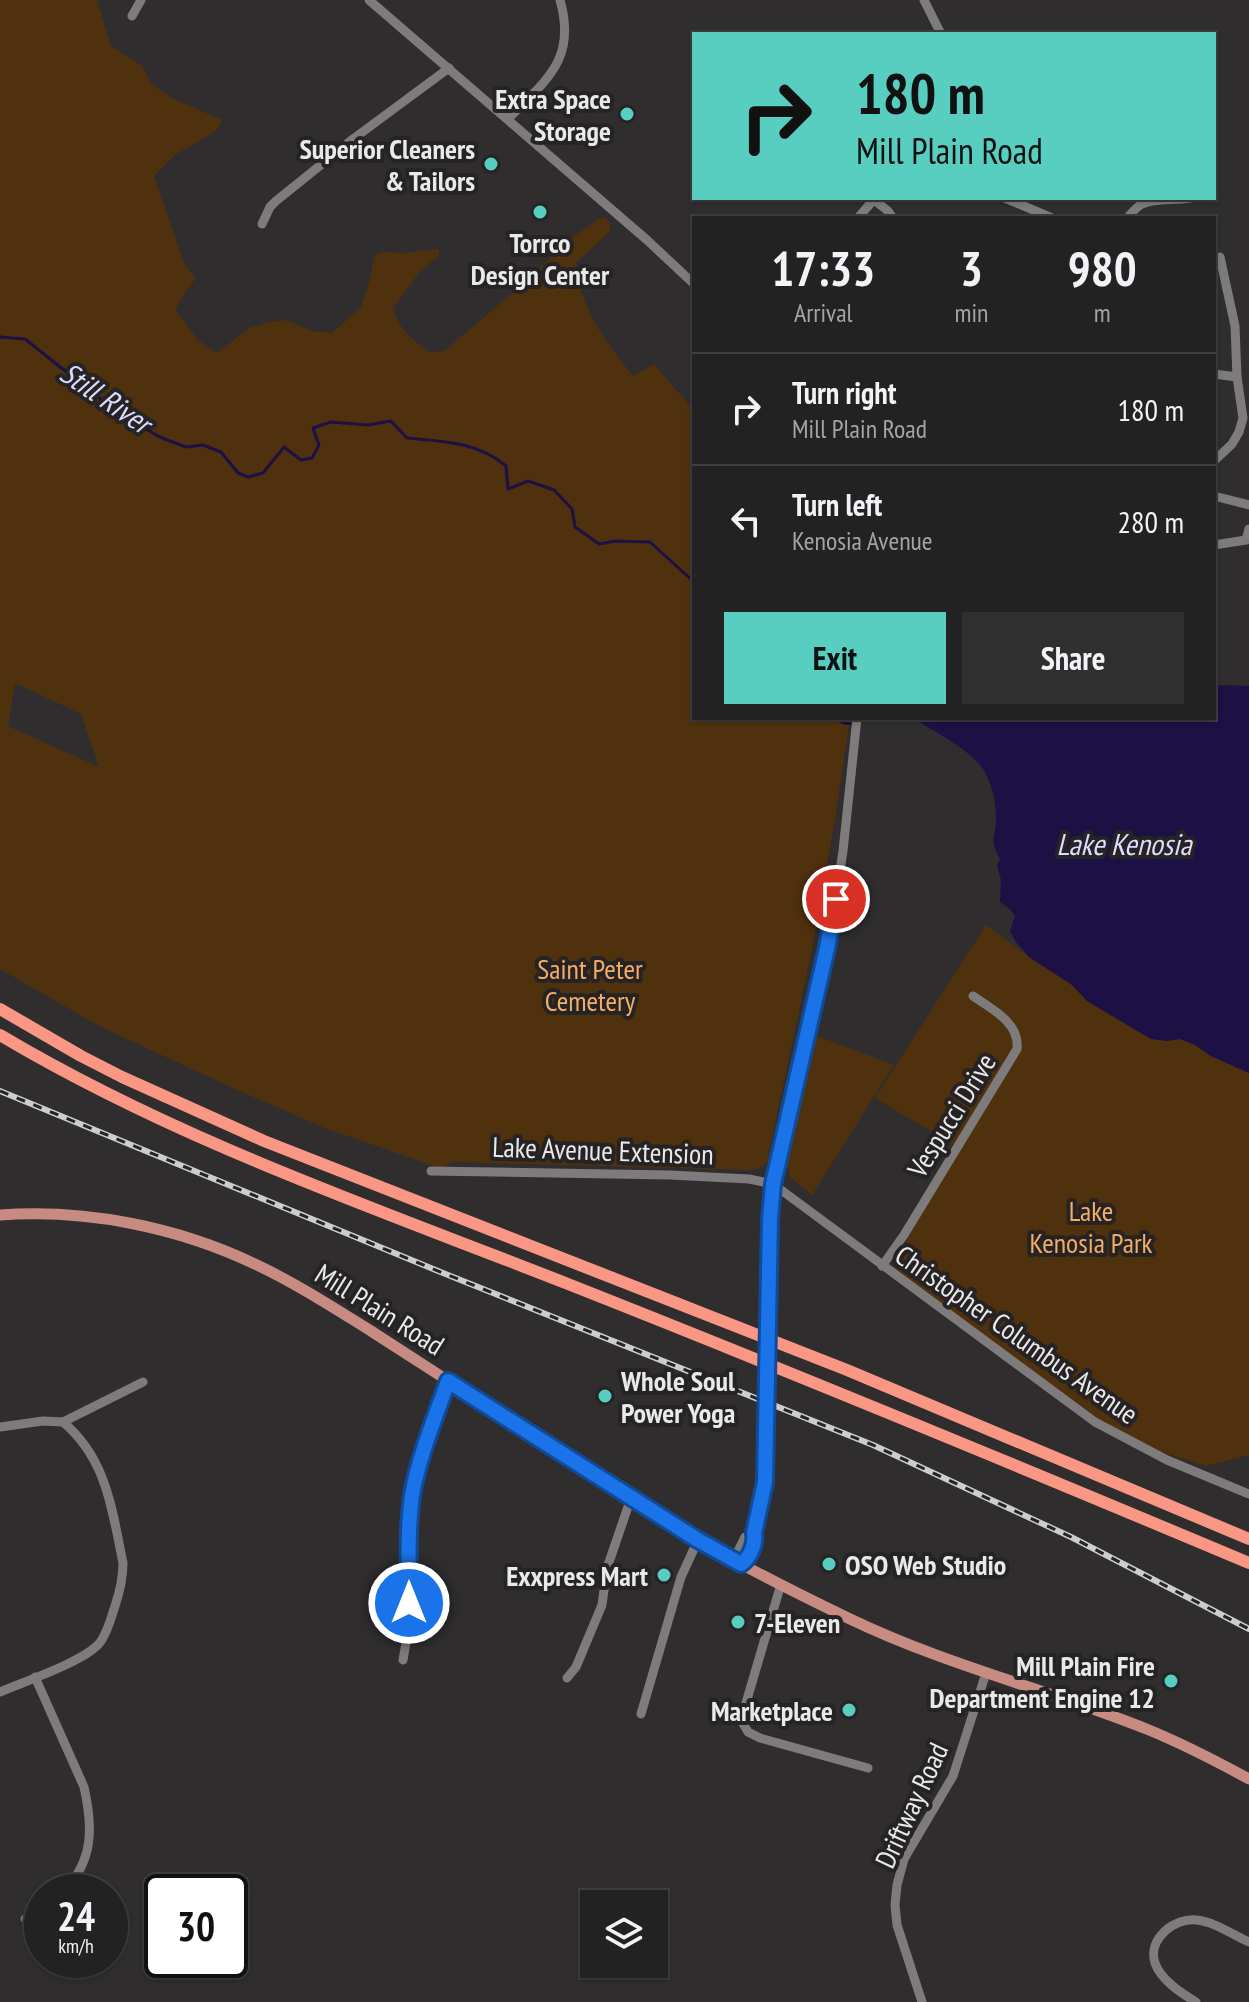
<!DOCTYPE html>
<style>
:root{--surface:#232222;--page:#2f2f2f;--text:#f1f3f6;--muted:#a3a4a5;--line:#403f40;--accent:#58cec0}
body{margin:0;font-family:"PT Sans Narrow",sans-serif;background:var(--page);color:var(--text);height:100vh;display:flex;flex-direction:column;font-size:30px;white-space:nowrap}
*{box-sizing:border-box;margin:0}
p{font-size:26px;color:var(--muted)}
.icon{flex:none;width:44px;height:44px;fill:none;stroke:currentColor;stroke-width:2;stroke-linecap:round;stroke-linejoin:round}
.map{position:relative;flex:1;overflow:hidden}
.sheet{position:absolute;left:692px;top:216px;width:524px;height:504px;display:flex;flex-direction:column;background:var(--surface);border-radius:0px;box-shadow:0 2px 6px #0004,0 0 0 2px var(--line)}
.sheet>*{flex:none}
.hud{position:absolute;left:692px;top:32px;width:524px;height:168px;border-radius:0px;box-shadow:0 2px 6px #0004,0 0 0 2px var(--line);background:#58cec0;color:#111;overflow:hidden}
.buttons{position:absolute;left:580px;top:1890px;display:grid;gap:16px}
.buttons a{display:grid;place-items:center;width:88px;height:88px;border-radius:0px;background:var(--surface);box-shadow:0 2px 6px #0004,0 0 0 2px var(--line);font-size:40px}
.speed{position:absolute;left:24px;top:1874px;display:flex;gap:16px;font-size:40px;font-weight:700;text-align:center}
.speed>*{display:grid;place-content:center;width:104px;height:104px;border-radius:50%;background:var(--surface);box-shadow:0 2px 6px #0004,0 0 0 2px var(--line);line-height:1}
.speed small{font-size:20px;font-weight:400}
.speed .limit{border:4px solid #111;border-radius:12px;background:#fff;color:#111}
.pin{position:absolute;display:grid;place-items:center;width:68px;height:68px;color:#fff;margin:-34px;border:4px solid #fff;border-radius:50%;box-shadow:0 2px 8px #0007}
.me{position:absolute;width:88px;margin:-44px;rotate:0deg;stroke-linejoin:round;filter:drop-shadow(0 0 6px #0008)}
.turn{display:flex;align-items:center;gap:28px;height:168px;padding:0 32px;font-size:36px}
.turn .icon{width:104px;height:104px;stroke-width:2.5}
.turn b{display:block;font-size:56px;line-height:68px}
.eta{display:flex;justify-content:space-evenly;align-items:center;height:136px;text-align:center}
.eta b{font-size:48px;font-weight:700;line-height:56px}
.cta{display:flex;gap:16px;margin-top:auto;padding:16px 32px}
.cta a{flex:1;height:92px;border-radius:0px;background:var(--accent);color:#111;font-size:32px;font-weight:700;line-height:92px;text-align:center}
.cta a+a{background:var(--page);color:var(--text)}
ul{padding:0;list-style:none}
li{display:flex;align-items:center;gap:24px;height:112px;padding:0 32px;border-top:2px solid var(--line)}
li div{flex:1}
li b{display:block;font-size:30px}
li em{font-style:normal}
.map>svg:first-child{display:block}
.green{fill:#50310e;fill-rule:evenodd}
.water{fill:#1d1044}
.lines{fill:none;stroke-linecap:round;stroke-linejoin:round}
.stream{stroke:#1d1044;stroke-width:3}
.minor{stroke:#7e7b7c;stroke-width:9}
.major{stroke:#c88b81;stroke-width:11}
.highway{stroke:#fa9684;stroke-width:12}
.rail-casing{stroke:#cecdcd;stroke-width:6}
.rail{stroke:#262324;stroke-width:3;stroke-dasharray:9;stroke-linecap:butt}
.route-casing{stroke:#114b97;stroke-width:20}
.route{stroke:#1a73e8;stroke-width:14}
.poi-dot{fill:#58cec0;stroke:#262324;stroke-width:3}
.labels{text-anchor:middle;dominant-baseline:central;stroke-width:8;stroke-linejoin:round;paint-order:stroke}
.poi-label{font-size:28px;font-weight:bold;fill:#eae9e9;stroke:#262324;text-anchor:end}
.park-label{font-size:28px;fill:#f4ad65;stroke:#262324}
.street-label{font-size:28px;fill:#eae9e9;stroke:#262324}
.water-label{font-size:30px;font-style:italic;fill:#dcdafe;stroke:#262324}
</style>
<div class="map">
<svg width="1249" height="2002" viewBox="0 0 1249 2002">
<rect width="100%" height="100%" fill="#2f2d2e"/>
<g class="green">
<path d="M0,0H97L111,46L142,66L151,83L170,97L222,120L216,131L175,155L154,176L185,266L196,278L186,291L175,310L198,340L217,353L249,328L266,323L286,320L313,331L332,333L361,307L368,286L375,255L382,252L406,253L438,249L439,256L421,270L393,308C398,329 413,339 429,352L444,351L534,275C550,257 583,226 604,217L610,223V231L576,263C582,313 603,337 633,376L654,364L694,411V718H850L835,819L812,949L767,1162C762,1169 757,1169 749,1170L453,1162L440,1168L327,1129L235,1089L101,1027L0,969ZM15,683L81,714L99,767L8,726Z"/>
<path d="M986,925L1029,957L1072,985L1087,1001L1151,1039L1167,1041L1180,1039L1195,1045L1211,1056L1249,1073V1455L1206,1466L1150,1448L1085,1418L892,1271L954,1145L875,1098Z"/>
<path d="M817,1036L894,1065L812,1195L790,1177L787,1164Z"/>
</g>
<path class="water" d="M1214,685L1249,686V1073L1211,1056L1195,1045L1180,1039L1167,1041L1151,1039L1087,1001L1072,985L1029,957L1016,942L1010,931L1015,916L1010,909L1000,902L1001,880L997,866L1000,859C988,837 996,840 996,818C996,801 991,778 980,765C964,746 933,731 913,718H1214Z"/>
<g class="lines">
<g class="stream">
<path d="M0,337L25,339L122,416L162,438L186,447L203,445L221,452L238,473L248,477L263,473L284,447L301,460L312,458L319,445L313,428L331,422L368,425L391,421L407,438C442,441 478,442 506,466L508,489L528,481L554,490L572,509L575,527L599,544L616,541L650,542L694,582"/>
<path d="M833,718L844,723L856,724"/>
</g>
<g class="minor">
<path d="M369,0L647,240L694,284"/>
<path d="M924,0L941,34"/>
<path d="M132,16L141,0"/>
<path d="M508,119C546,80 577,60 560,0"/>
<path d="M1005,198L1052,218"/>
<path d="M873,199L888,211L893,218"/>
<path d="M858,218L875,198"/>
<path d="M1127,218C1131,214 1136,207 1142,204C1156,197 1175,201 1190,198"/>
<path d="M262,224L270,207L276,201L353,139L449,68"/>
<path d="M1214,374L1237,377"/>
<path d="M1214,461L1232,444L1239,432L1243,418L1237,377L1235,326L1220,257"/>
<path d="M1214,496L1249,505"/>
<path d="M1214,545L1246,540L1249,529"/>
<path d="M431,1171L670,1175L749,1179L773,1184L1095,1422L1167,1460L1249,1494"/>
<path d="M882,1266L904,1235L1017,1049C1020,1023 992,1009 973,996"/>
<path d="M0,1427L43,1421L63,1422L143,1382"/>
<path d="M754,1533L745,1537L737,1553L741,1564C750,1558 756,1544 754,1533L765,1482L770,1219L773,1184L833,916L843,851L857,718"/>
<path d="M781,1584L741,1720L748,1732L760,1738L868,1768"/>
<path d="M403,1660L408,1631L409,1520L413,1492L419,1466L448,1381"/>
<path d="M35,1677L84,1787C93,1827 94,1861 63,1892"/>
<path d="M567,1678L576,1667L602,1605L607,1568L631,1498"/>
<path d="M0,1692C23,1682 89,1660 101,1641C108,1631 111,1618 115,1606C120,1591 123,1578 123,1563C112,1510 107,1459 63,1422"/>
<path d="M641,1714L681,1577L698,1540"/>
<path d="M25,1919L42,1909"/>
<path d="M922,2002L897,1925L895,1905L897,1885L904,1859L953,1776L986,1673"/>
<path d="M1196,2002C1181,1993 1161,1980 1155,1963C1147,1939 1175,1917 1197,1920C1215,1922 1233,1935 1249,1942"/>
</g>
<path class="major" d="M0,1215C88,1209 178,1227 257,1265C297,1284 334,1308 371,1331C418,1361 465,1392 512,1422C574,1462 636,1503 700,1541C748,1569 798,1594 848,1618C945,1665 1050,1690 1149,1730C1183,1744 1216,1761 1249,1779"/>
<g class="highway">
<path d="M0,1009L81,1056L122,1077L264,1141L847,1370L1249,1539"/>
<path d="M0,1035C178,1141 375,1208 568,1284C796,1374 1023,1468 1249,1563"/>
</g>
<defs>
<path id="rail" d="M0,1091L443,1273L873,1445L1071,1537L1249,1629"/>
</defs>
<use href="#rail" class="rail-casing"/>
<use href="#rail" class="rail"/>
</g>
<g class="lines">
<defs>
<path id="route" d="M409,1603C409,1567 407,1531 412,1495C419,1456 435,1418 448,1381L698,1540L741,1564C750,1558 756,1544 754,1533L765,1482L770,1219L773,1184L827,948L836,899"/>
</defs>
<use href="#route" class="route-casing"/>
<use href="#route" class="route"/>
</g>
<g class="poi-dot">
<circle cx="627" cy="114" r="8"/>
<circle cx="491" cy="164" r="8"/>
<circle cx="540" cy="212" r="8"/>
<circle cx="605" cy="1396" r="8"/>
<circle cx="829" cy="1564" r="8"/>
<circle cx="664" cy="1575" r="8"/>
<circle cx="738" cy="1622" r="8"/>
<circle cx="1171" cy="1681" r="8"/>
<circle cx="849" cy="1710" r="8"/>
</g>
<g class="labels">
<g class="poi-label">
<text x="611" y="98">Extra Space<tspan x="611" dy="32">Storage</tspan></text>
<text x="475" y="148">Superior Cleaners<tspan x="475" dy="32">&amp; Tailors</tspan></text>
<text x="540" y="242" text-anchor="middle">Torrco<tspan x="540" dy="32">Design Center</tspan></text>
<text x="621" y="1380" text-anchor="start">Whole Soul<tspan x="621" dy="32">Power Yoga</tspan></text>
<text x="845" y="1564" text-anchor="start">OSO Web Studio</text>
<text x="648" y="1575">Exxpress Mart</text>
<text x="754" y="1622" text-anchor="start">7-Eleven</text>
<text x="1155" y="1665">Mill Plain Fire<tspan x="1155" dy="32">Department Engine 12</tspan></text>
<text x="833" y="1710">Marketplace</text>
</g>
<g class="park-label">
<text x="590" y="968">Saint Peter<tspan x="590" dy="32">Cemetery</tspan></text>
<text x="1091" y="1210">Lake<tspan x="1091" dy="32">Kenosia Park</tspan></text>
</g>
<g class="street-label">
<text transform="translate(951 1115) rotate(-58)">Vespucci Drive</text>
<text transform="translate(603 1150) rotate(2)">Lake Avenue Extension</text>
<text transform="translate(380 1309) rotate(32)">Mill Plain Road</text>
<text transform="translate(1017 1334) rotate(35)">Christopher Columbus Avenue</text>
<text transform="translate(911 1805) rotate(-65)">Driftway Road</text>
</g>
<g class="water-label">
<text transform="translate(106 397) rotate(34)">Still River</text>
<text x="1124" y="843">Lake Kenosia</text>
</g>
</g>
</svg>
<div class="buttons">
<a><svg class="icon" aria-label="layers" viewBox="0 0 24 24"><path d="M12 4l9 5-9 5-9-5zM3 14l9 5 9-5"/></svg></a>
</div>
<div class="speed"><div>24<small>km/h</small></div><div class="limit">30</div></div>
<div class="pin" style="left:836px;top:899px;background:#d93025"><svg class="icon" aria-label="arrive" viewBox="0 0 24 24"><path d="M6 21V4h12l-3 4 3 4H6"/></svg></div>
<svg class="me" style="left:409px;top:1603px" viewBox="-20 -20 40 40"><circle r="17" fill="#1a73e8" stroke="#fff" stroke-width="3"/><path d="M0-11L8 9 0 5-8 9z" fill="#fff"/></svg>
<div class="hud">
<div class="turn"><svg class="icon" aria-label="right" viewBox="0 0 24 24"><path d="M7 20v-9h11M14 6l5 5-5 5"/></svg><div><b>180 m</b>Mill Plain Road</div></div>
</div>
<section class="sheet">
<div class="eta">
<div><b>17:33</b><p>Arrival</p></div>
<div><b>3</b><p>min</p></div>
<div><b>980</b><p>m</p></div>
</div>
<ul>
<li><svg class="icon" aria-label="right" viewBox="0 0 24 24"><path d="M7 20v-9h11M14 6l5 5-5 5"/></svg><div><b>Turn right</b><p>Mill Plain Road</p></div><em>180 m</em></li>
<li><svg class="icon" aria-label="left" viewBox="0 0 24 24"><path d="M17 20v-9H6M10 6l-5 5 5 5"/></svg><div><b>Turn left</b><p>Kenosia Avenue</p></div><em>280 m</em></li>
</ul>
<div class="cta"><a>Exit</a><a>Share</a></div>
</section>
</div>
